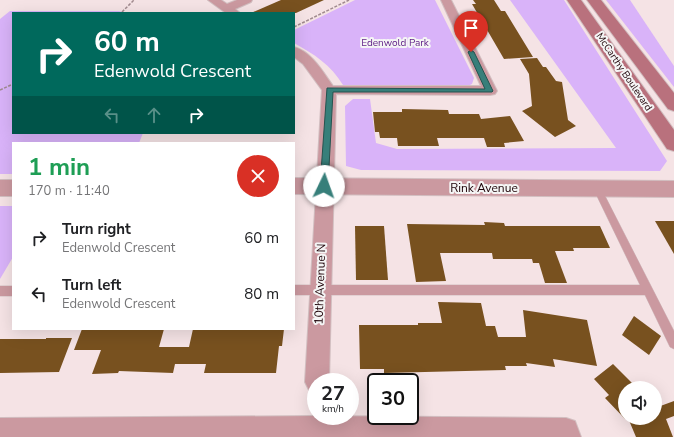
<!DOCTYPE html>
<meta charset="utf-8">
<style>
:root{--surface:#fff;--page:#f2f2f2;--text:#202124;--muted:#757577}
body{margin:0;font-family:"Nunito Sans",sans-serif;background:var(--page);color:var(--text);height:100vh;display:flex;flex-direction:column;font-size:15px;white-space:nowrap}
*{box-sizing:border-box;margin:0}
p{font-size:13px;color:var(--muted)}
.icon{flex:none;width:22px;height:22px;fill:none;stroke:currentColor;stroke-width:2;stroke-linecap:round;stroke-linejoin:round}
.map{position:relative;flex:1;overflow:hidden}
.panel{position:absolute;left:12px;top:142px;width:283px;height:188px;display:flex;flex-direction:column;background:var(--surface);border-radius:0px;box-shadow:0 4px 16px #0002}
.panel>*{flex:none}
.top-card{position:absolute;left:12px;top:12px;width:283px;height:122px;border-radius:0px;box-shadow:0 4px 16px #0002;background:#00695c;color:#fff;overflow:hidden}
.tools{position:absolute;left:618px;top:381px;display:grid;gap:8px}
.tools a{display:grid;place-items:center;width:44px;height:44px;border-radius:50%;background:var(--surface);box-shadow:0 4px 16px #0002;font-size:20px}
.speed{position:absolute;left:307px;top:373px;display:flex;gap:8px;font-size:20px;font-weight:700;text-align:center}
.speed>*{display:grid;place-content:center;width:52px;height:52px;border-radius:50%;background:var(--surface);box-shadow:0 4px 16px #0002;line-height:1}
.speed small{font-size:10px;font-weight:400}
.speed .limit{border:2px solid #111;border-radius:6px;background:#fff;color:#111}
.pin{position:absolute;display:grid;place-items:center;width:34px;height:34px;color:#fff;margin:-41px -17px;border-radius:50% 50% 50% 0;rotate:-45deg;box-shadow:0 0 4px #0007}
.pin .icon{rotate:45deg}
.me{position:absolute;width:44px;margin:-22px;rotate:3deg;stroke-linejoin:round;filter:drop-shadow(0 0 3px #0008)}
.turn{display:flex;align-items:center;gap:14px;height:84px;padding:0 16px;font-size:18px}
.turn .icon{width:52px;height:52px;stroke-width:2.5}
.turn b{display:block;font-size:28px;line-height:34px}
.lanes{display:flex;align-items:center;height:38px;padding:0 16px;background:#0003;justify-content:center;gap:20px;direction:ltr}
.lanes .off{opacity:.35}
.round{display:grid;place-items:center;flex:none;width:42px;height:42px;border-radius:21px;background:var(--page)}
.head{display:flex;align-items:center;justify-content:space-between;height:68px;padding:0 16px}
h1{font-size:24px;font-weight:700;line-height:30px;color:#1e9e55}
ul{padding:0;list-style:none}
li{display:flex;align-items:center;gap:12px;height:56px;padding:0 16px}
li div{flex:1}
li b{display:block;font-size:15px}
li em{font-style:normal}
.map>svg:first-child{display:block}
.green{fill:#d9b3f9}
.building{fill:#78511f}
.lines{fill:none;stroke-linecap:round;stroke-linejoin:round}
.service-casing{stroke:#d2bfc1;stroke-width:1}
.minor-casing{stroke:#d2bfc1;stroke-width:2}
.tertiary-casing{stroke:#d2bfc1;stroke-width:2}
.secondary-casing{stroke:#d2bfc1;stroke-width:2}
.path{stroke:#a08a8e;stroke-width:1.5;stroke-dasharray:3 1.5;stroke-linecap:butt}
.service{fill:#cb99a0;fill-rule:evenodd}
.minor{fill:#cb99a0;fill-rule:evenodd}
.tertiary{fill:#cb99a0;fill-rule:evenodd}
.secondary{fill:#b9717d;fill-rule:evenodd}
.route{fill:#377f7a;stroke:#24534f}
.labels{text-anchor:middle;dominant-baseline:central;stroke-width:4;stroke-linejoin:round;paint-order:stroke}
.far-park-label{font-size:10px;fill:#5e1d85;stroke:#f5f5f5}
.far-street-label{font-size:10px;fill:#1d0207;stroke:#f5f5f5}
.street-label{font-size:12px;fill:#1d0207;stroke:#f5f5f5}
</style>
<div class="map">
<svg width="674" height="437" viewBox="0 0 674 437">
<rect width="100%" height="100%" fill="#f5e3e5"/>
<g class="green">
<path d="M355,0H435L474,78L472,84L464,88L355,87L343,85C331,65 314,54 294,43V30Z"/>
<path d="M510,0H564L667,161L660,171L361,170L346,166L345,106L353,99H370L376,143L397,149L616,148Z"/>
<path d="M606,0H630L674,66V87Z"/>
<path d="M10,11H119L126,13H13V133H143L139,143H13V174H0V19Z"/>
<path d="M0,206H13V257L0,279Z"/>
</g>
<g class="building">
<path d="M281,0H324L296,13H251Z"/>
<path d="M473,0H494L501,11H505L533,57L504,59L472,4H476Z"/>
<path d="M537,58L543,67H546L556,81L562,82L568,120L576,126L555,137L522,111L532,106L529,74L520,59Z"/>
<path d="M402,109L448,110L449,114H479L481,119L510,116L524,141L504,143L505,147H487L484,138H437L439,146H398L397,138H380L379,132H375L373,112H402Z"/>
<path d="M655,221H674V254Z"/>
<path d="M484,222L504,223L505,226H600L610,248H573L574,251H555L567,283H545L539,263H533L532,259H493L492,253H440L446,281L416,282L407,224L485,225Z"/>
<path d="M355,226H384L388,280H356Z"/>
<path d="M438,302L481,303L486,326H495L498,337H526L523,310L587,320L597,366L553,359L555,367L526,363L527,366H505L506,370L384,373V369H360L359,325H418V323H442Z"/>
<path d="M634,316L661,336L649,355L622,335Z"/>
<path d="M82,329H164L159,347H189L193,329H284L282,346H279L276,373H204L206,364H175L173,373L119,371L118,373L92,374L101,350H74Z"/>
<path d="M46,338H72L59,372L0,373V339H46Z"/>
<path d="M613,364L637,388H625V419L605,398L609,395L594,379Z"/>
<path d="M674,401V416L666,419L673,437H636L628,418H655V408Z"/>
</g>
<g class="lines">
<defs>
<g id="service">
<path d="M597,185L601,188L674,331V349L670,347L645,295H294V285H640L593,188Z"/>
<rect x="0" y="286" width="13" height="10"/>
</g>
<g id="minor">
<path d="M208,0H221L227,4L237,0H252L251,2L235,9L240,13H226Z"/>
<path d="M441,0H451L497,91L495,94L490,95L336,94L329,382H316V393L309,390L305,382L322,90L303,64L294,57V47C312,52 323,72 333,86H481Z"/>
<path d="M315,416L566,418L575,421L581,437H0V418Z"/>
</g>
<g id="tertiary">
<path d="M294,178L674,181V197L294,194Z"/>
<rect x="0" y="180" width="13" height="16"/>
</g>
<g id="secondary">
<path d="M567,0H581L674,130V151L667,149Z"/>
<path d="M587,0H601L674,93V111L668,109Z"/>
</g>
</defs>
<use href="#service" class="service-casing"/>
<use href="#minor" class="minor-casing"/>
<use href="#tertiary" class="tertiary-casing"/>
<use href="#secondary" class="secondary-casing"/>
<g class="path">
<path d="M122,12L134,0"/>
<path d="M294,27L349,0"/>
<path d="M0,90L13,84"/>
</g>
<use href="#service" class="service"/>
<use href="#minor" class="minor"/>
<use href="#tertiary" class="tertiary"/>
<use href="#secondary" class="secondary"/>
</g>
<path class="route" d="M471,50L474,52L493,91L492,92H333L328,186L327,189H321L320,186L327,88L485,89L468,52Z"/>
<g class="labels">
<g class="far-park-label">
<text x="395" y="43">Edenwold Park</text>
</g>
<g class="far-street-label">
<text transform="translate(624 72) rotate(56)">McCarthy Boulevard</text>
</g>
<g class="street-label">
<text x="484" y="188">Rink Avenue</text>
<text transform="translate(320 284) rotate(-88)">10th Avenue N</text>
</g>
</g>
</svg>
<div class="tools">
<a><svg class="icon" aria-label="sound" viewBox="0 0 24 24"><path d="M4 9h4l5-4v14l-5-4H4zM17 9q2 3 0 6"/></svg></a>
</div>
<div class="speed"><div>27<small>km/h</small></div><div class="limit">30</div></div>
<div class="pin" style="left:471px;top:52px;background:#d93025"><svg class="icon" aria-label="arrive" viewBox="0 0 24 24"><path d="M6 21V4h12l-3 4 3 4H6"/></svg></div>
<svg class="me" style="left:324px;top:186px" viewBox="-20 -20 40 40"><circle r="19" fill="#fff"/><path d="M0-13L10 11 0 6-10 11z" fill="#377f7a"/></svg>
<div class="top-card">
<div class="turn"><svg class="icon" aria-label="right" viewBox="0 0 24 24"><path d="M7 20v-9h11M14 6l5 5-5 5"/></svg><div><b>60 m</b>Edenwold Crescent</div></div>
<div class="lanes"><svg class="icon off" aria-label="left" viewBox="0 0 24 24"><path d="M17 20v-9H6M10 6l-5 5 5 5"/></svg><svg class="icon off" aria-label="ahead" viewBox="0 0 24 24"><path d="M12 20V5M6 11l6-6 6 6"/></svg><svg class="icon" aria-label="right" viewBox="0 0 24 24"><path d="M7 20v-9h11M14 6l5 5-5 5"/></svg></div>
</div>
<section class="panel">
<div class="head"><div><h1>1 min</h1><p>170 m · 11:40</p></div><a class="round" style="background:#d93025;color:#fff"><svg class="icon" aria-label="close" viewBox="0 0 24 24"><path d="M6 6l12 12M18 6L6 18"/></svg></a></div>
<ul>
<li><svg class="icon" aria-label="right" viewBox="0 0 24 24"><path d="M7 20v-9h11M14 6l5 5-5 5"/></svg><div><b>Turn right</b><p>Edenwold Crescent</p></div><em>60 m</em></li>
<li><svg class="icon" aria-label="left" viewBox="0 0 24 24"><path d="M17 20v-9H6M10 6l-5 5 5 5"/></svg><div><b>Turn left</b><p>Edenwold Crescent</p></div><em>80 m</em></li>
</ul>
</section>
</div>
